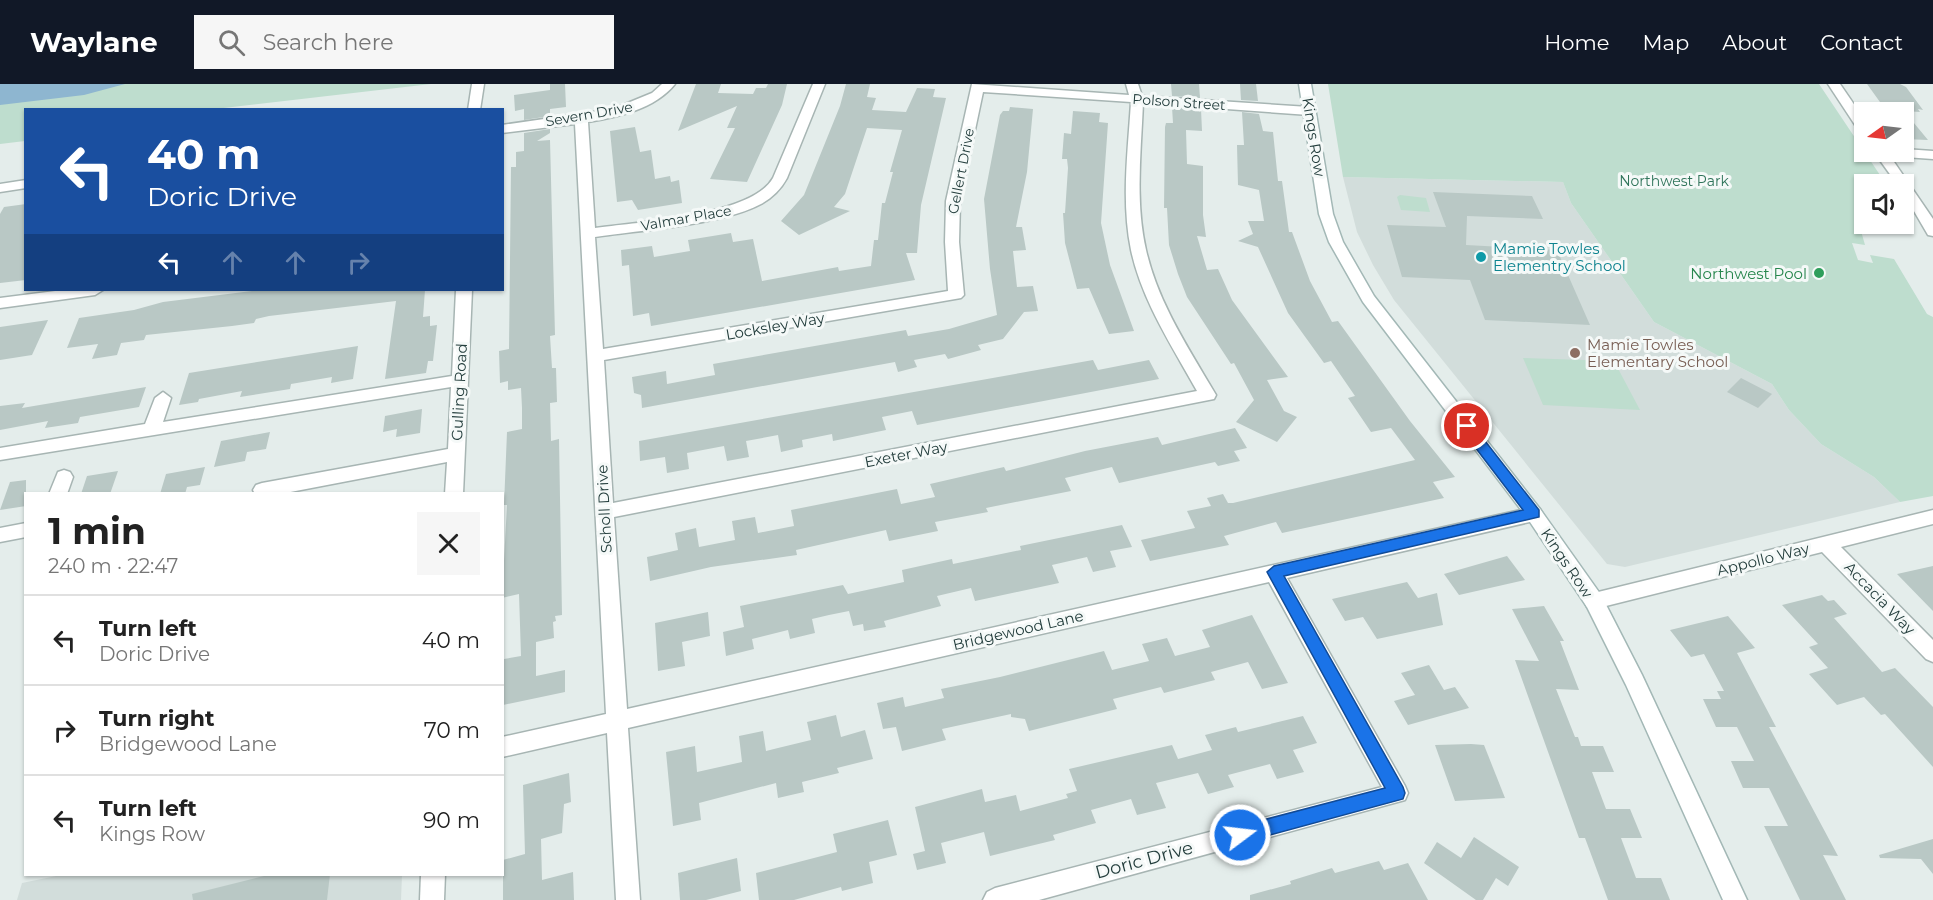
<!DOCTYPE html>
<meta charset="utf-8">
<style>
:root{--surface:#fff;--page:#f6f6f6;--text:#222;--muted:#767676;--line:#e0e0e0;--accent:#111827}
body{margin:0;font-family:Montserrat,sans-serif;background:var(--page);color:var(--text);height:100vh;display:flex;flex-direction:column;font-size:22px;white-space:nowrap}
*{box-sizing:border-box;margin:0}
p{font-size:20px;color:var(--muted)}
.icon{flex:none;width:33px;height:33px;fill:none;stroke:currentColor;stroke-width:2;stroke-linecap:round;stroke-linejoin:round}
.map{position:relative;flex:1;overflow:hidden}
.drawer{position:absolute;left:24px;top:408px;width:480px;height:384px;display:flex;flex-direction:column;background:var(--surface);border-radius:0px;box-shadow:0 2px 4px #0004}
.drawer>*{flex:none}
.hud{position:absolute;left:24px;top:24px;width:480px;height:183px;border-radius:0px;box-shadow:0 2px 4px #0004;background:#1a4fa0;color:#fff;overflow:hidden}
.needle{width:39px;rotate:256deg}
.controls{position:absolute;left:1854px;top:18px;display:grid;gap:12px}
.controls a{display:grid;place-items:center;width:60px;height:60px;border-radius:0px;background:var(--surface);box-shadow:0 2px 4px #0004;font-size:30px}
.pin{position:absolute;display:grid;place-items:center;width:51px;height:51px;color:#fff;margin:-26px;border:3px solid #fff;border-radius:50%;box-shadow:0 2px 6px #0007}
.me{position:absolute;width:66px;margin:-33px;rotate:75deg;stroke-linejoin:round;filter:drop-shadow(0 0 4px #0008)}
.turn{display:flex;align-items:center;gap:21px;height:126px;padding:0 24px;font-size:27px}
.turn .icon{width:78px;height:78px;stroke-width:2.5}
.turn b{display:block;font-size:42px;line-height:51px}
.lanes{display:flex;align-items:center;height:57px;padding:0 24px;background:#0003;justify-content:center;gap:30px;direction:ltr}
.lanes .off{opacity:.35}
.round{display:grid;place-items:center;flex:none;width:63px;height:63px;border-radius:0px;background:var(--page)}
.headline{display:flex;align-items:center;justify-content:space-between;height:102px;padding:0 24px}
h1{font-size:36px;font-weight:700;line-height:45px}
ul{padding:0;list-style:none}
li{display:flex;align-items:center;gap:18px;height:90px;padding:0 24px;border-top:2px solid var(--line)}
li div{flex:1}
li b{display:block;font-size:22px}
li em{font-style:normal}
header{display:flex;align-items:center;gap:36px;box-sizing:border-box;height:84px;padding:0 30px;background:var(--accent);color:#fff}
header strong{font-size:28px}
nav{display:flex;gap:33px;margin-inline-start:auto;font-size:21px}
.search{width:420px;height:54px;background:var(--page);display:flex;align-items:center;gap:15px;box-sizing:border-box;padding:0 21px;border-radius:0px;color:var(--muted);font-size:22px}
.map>svg:first-child{display:block}
.built{fill:#d2dddb}
.green{fill:#beddce}
.water{fill:#8eb6d0}
.building{fill:#b9c8c5}
.lines{fill:none;stroke-linecap:round;stroke-linejoin:round}
.street-casing{stroke:#a7b5b3;stroke-width:3}
.secondary-casing{stroke:#a3b8b6;stroke-width:3}
.street{fill:#fff;fill-rule:evenodd}
.secondary{fill:#fff;fill-rule:evenodd}
.route{fill:#1a73e8;stroke:#114b97;stroke-width:1.5}
.culture-dot{fill:#0f9aa8;stroke:#f5f9f8;stroke-width:2}
.leisure-dot{fill:#2e9e5b;stroke:#f5f9f8;stroke-width:2}
.education-dot{fill:#8d6e63;stroke:#f5f9f8;stroke-width:2}
.labels{text-anchor:middle;dominant-baseline:central;stroke-width:6;stroke-linejoin:round;paint-order:stroke}
.far-street-label{font-size:14px;fill:#243e3d;stroke:#f5f9f8}
.far-park-label{font-size:14px;fill:#2f745a;stroke:#f5f9f8}
.street-label{font-size:15px;fill:#243e3d;stroke:#f5f9f8}
.culture-label{font-size:15px;fill:#0d838f;stroke:#f5f9f8;text-anchor:start}
.leisure-label{font-size:15px;fill:#27864d;stroke:#f5f9f8;text-anchor:end}
.education-label{font-size:15px;fill:#785e54;stroke:#f5f9f8;text-anchor:start}
.near-street-label{font-size:18px;fill:#243e3d;stroke:#f5f9f8}
</style>
<header>
<strong>Waylane</strong>
<div class="search"><svg class="icon" aria-label="search" viewBox="0 0 24 24"><circle cx="10" cy="10" r="6"/><path d="M15 15l6 6"/></svg>Search here</div>
<nav><a>Home</a><a>Map</a><a>About</a><a>Contact</a></nav>
</header>
<div class="map">
<svg width="1933" height="816" viewBox="0 0 1933 816">
<rect width="100%" height="100%" fill="#e4edeb"/>
<g class="built">
<path d="M1343,93L1563,98L1571,119L1654,238L1772,300L1789,326L1821,360L1874,393L1900,418L1625,483L1607,480L1394,216L1373,181L1357,148Z"/>
<path d="M61,791H402L401,816H17L22,799Z"/>
</g>
<g class="green">
<path d="M0,0H431L215,25L26,26L25,57L0,60Z"/>
<path d="M1328,0H1819L1886,100H1864V134L1857,133L1865,161L1852,159L1858,176L1873,179L1870,171L1894,175L1927,230L1933,233V412L1900,418L1874,393L1821,360L1789,326L1772,300L1654,238L1571,119L1563,98L1343,93Z"/>
<path d="M1400,111L1426,114L1430,128L1401,126L1397,113Z"/>
<path d="M1523,274L1614,277L1640,326L1543,321Z"/>
</g>
<path class="water" d="M0,0H125L84,11L0,21Z"/>
<g class="building">
<path d="M550,0H565L566,23L550,25V32L524,36V25L515,27L514,11L550,6Z"/>
<path d="M696,0H721L718,9L753,10L756,4H766L768,0H787L782,21L747,98L710,95L735,44H727L737,22L678,47Z"/>
<path d="M846,0H870L867,13L876,14L872,26L906,28L917,4L935,5L933,13L946,14L921,121L917,169H906L915,196L651,242L649,229L633,232L629,181L622,182L621,166L652,162L654,173L690,167L688,156L731,149L733,158L753,155L762,197L838,183L839,187L871,182L874,156H878L882,119H885L893,88H890L902,46L867,44L845,110L834,123L850,127L799,151L781,137L804,111L840,22Z"/>
<path d="M1171,0H1199L1200,14L1172,12Z"/>
<path d="M1240,0H1256L1258,17L1241,16Z"/>
<path d="M1867,0H1900L1906,3L1923,26L1918,25L1920,28L1904,27L1928,56L1904,55V27L1885,25Z"/>
<path d="M1010,23L1033,25L1027,88L1016,143H1022L1026,166L1013,167L1017,203L1033,202L1038,227L1024,228L1003,255L978,261L981,266L948,275L945,270L914,276L917,283L898,288L895,278L642,324L641,311L634,309L632,293L666,287L667,300L715,291L713,280L906,246L908,252L949,245L997,231L990,185L984,115L1000,31L1003,27H1009Z"/>
<path d="M1172,23L1201,25L1202,47L1186,46L1187,80L1203,82V131L1206,153L1197,152L1207,186L1218,185L1232,216L1288,293L1267,296L1284,327L1297,333L1277,358L1236,338L1254,316L1234,279L1231,280L1187,213L1178,190L1169,161L1167,124H1164L1165,43L1166,39H1173Z"/>
<path d="M1073,27L1100,29L1099,38L1108,39L1101,139L1110,181L1134,247L1109,250L1089,204L1077,205L1065,159L1063,129H1065L1068,84L1067,75H1062L1064,49L1071,50Z"/>
<path d="M1242,28L1259,30L1263,47L1273,48L1278,97H1282L1289,148H1292L1310,197L1332,238L1338,237L1410,337L1455,393L1433,398L1444,414L1282,449L1276,438L1224,452L1229,461L1150,477L1141,456L1195,444L1187,427L1211,422L1207,414L1223,410L1228,419H1233L1415,376L1391,344L1371,348L1348,314L1355,312L1331,277L1324,279L1288,229L1258,163L1238,157L1253,150L1248,137H1264L1259,106L1238,101L1237,61H1244Z"/>
<path d="M635,43L640,68L651,66L655,95L670,92L671,98L679,96L682,119L638,126L632,116L617,118L610,47Z"/>
<path d="M550,45V49L537,57L550,56L555,251L550,252L552,284H556L557,318L550,319L551,357L559,355L562,531L555,532L556,537L553,538L554,554L536,558V592L565,586V608L503,621L504,575L521,572L519,510L502,514L507,421H504L507,348L522,345V324L521,304L508,306V297L500,299L499,267L509,265L511,83H516V68L524,67V49Z"/>
<path d="M1433,108L1532,112L1543,135L1467,132L1466,161L1557,166L1590,241L1485,236L1470,196L1402,193L1387,141L1446,143Z"/>
<path d="M26,120V196L0,199V130L4,123Z"/>
<path d="M261,206H425L423,233L430,232V242L437,241L433,277H428L426,289L385,295L396,217L269,232L256,235L254,239L232,242L146,251L144,256L121,259L117,271L92,275L98,260L67,264L79,234L134,226L163,218Z"/>
<path d="M48,236L32,271L0,276V243Z"/>
<path d="M358,262L353,295L331,299L332,293L291,300L290,305L240,313L242,307L199,315L198,318L179,321L189,289Z"/>
<path d="M1093,276L1098,286L1149,276L1159,295L917,341L912,327L882,333L886,346L833,357L832,350L802,356L803,363L781,368L778,351L746,357L749,373L727,377L724,362L687,369L689,385L667,389L665,373L640,377L639,357Z"/>
<path d="M1741,294L1772,310L1758,324L1727,308Z"/>
<path d="M146,303L139,323L80,333L78,339L45,344L48,337L0,346V322L25,319L22,324Z"/>
<path d="M422,325L420,349L396,353L397,345L383,348L385,332Z"/>
<path d="M1235,344L1247,364L1234,367L1240,377L1218,382L1215,378L1119,399L1112,383L1065,394L1071,407L986,424L988,428L935,438L938,447L889,457L886,446L796,466L797,471L711,483L650,497L647,473L678,466L675,449L696,444L699,463L735,456L732,437L755,433L758,449L794,442L791,426L897,405L901,420L935,413L930,400L982,388L1004,383L1006,387L1085,367L1158,353L1162,361Z"/>
<path d="M270,348L266,365L247,368L245,377L214,383L221,357Z"/>
<path d="M205,383L200,401L187,403L185,410H160L166,390Z"/>
<path d="M118,387L110,410H81L87,392Z"/>
<path d="M26,396V422L0,426L10,398Z"/>
<path d="M1122,441L1132,463L1110,467L1116,483L1093,488L1087,473L1052,481L1059,499L975,517L971,504L937,512L941,522L884,537L886,543L864,547L863,540L853,542L849,527L829,531L812,535L815,549L790,555L788,546L752,555L754,565L726,572L723,548L744,543L740,522L843,501L848,510L904,498L902,486L952,475L953,480L1021,466L1020,462Z"/>
<path d="M1507,472L1525,496L1459,511L1444,490Z"/>
<path d="M1933,482V527L1897,490Z"/>
<path d="M1407,498L1418,514L1437,509L1443,541L1377,555L1363,533L1345,537L1332,515Z"/>
<path d="M1822,511L1828,517L1834,516L1847,530L1834,534L1882,588L1895,584L1933,623V683L1885,630L1881,631L1864,613L1837,621L1809,590L1828,584L1809,563L1818,560L1782,521Z"/>
<path d="M1544,522L1564,557H1560L1579,606L1556,605L1575,653H1578L1581,662H1603L1614,688H1592L1606,725H1630L1642,754H1621L1636,794H1661L1670,816H1608L1585,754H1579L1515,576L1539,577L1512,525Z"/>
<path d="M708,528L710,552L682,558L685,582L658,587L655,539Z"/>
<path d="M1252,531L1288,599L1262,605L1248,578L1211,588L1215,596L1164,609L1161,603L1113,615L1117,625L1029,647L1025,635L1011,633V630L942,645L946,656L902,667L896,643L883,645L877,619L903,613L905,623L944,614L941,605L1000,593L1104,567L1112,586L1149,577L1142,560L1167,554L1175,572L1210,563L1202,546Z"/>
<path d="M1728,532L1755,564L1737,569L1776,643H1769L1838,772L1823,771L1846,816H1800L1764,742H1788L1769,704H1743L1731,677H1754L1737,643H1716L1703,615H1721L1717,607H1724L1704,570L1691,573L1670,546Z"/>
<path d="M1429,581L1444,606L1455,603L1469,624L1408,641L1394,617L1415,611L1401,589Z"/>
<path d="M836,631L841,653L865,646L873,675L837,684L839,689L802,698L804,708L778,714L776,699L699,719L701,736L673,742L666,668L695,662L697,688L742,678L739,652L763,647L766,667L778,664L811,656L807,638Z"/>
<path d="M1303,632L1317,659L1293,666L1304,688L1277,695L1270,680L1228,691L1234,703L1208,710L1198,689L1156,699L1166,724L1137,731L1131,715L1091,726L1096,739L1053,751L1055,756L990,772L984,748L941,759L946,779L917,786L913,770L925,767L915,723L982,705L985,718L1016,711L1020,727L1068,714L1066,710L1077,707L1069,685L1172,661L1178,675L1212,666L1205,651L1236,643L1238,648Z"/>
<path d="M1471,660L1484,661L1505,714L1455,717L1435,661Z"/>
<path d="M569,689L571,718L564,720L562,749L541,755L542,796L573,788L574,816H503V776L525,770L523,701Z"/>
<path d="M888,736L897,771L869,778L873,799L842,807L841,803L794,816H759L756,789L837,768L833,750Z"/>
<path d="M1474,753L1519,783L1508,802L1496,794L1483,816H1476L1424,779L1437,758L1461,774Z"/>
<path d="M1933,755V790L1921,775L1880,774L1879,771Z"/>
<path d="M737,774L741,807L706,816H680L678,789Z"/>
<path d="M1379,777L1384,786L1408,779L1428,816H1250V811L1291,800L1290,797L1332,784L1335,789Z"/>
<path d="M272,790H330L327,816H193L192,810Z"/>
</g>
<g class="lines">
<defs>
<g id="street">
<path d="M472,0H484L480,26H468Z"/>
<path d="M662,0H675C655,25 618,33 588,38L595,144C637,138 752,132 773,94L813,0H825L787,94C781,105 772,114 761,120C722,141 641,146 595,153L603,265L948,207L945,158L946,117L972,0L1129,11L1126,0H1138L1142,12L1309,23L1315,27L1309,31L1143,19C1141,68 1135,118 1146,166C1158,219 1189,265 1216,311L1214,315L614,433L627,625L1534,423L1540,425L1543,430L1540,435L1534,437L1287,494L1405,702L1408,709L1405,716L1039,816H983L987,808L995,804L1382,703L1269,498L628,644L640,816H616L607,649L502,673V653L606,630L575,40L502,49V41L613,25L652,9ZM983,8L1131,18C1128,67 1121,117 1131,166C1142,217 1172,262 1197,307L613,419L604,276L961,214L964,211L959,158L960,117Z"/>
<path d="M1828,0H1840L1864,35V48L1859,47Z"/>
<path d="M1904,65L1933,67V75L1890,72L1933,135V152L1928,151L1904,110V100H1897L1874,68H1904Z"/>
<path d="M26,96V104L0,108V100Z"/>
<path d="M63,206H103L95,211L0,224V214Z"/>
<path d="M456,206H472L463,410H445L447,378L280,410H255L253,406L256,401L262,399L448,365L451,303L0,376V364L145,340L155,314L163,308L171,314L163,338L452,292Z"/>
<path d="M64,386L70,388L73,393L67,410H49L58,388Z"/>
<path d="M1933,426V440L1841,463L1933,556V578L1926,575L1822,468L1594,525L1587,523L1584,517L1587,511L1594,509Z"/>
<path d="M26,439V453L0,458V444Z"/>
<path d="M421,790H445L444,816H420Z"/>
</g>
<path id="secondary" d="M1299,0H1311L1333,130L1343,158L1374,212L1540,425L1601,511L1642,591L1747,816H1723L1626,601L1587,523L1528,435L1363,218L1329,158L1319,130Z"/>
</defs>
<use href="#street" class="street-casing"/>
<use href="#secondary" class="secondary-casing"/>
<use href="#street" class="street"/>
<use href="#secondary" class="secondary"/>
</g>
<path class="route" d="M1467,338L1471,339L1539,426V433L1284,492L1403,703L1405,709L1403,715L1240,759L1234,757L1232,751L1234,745L1240,742L1385,704L1267,488L1274,482L1523,426L1462,346L1460,342Z"/>
<circle class="culture-dot" cx="1481" cy="173" r="6"/>
<circle class="leisure-dot" cx="1819" cy="189" r="6"/>
<circle class="education-dot" cx="1575" cy="269" r="6"/>
<g class="labels">
<g class="far-street-label">
<text transform="translate(1179 18) rotate(4)">Polson Street</text>
<text transform="translate(589 30) rotate(-10)">Severn Drive</text>
<text transform="translate(961 87) rotate(-79)">Gellert Drive</text>
<text transform="translate(686 134) rotate(-10)">Valmar Place</text>
</g>
<g class="far-park-label">
<text x="1674" y="97">Northwest Park</text>
</g>
<g class="street-label">
<text transform="translate(1314 53) rotate(81)">Kings Row</text>
<text transform="translate(775 242) rotate(-10)">Locksley Way</text>
<text transform="translate(459 308) rotate(-87)">Gulling Road</text>
<text transform="translate(906 370) rotate(-11)">Exeter Way</text>
<text transform="translate(604 425) rotate(-93)">Scholl Drive</text>
<text transform="translate(1763 475) rotate(-14)">Appollo Way</text>
<text transform="translate(1567 479) rotate(56)">Kings Row</text>
<text transform="translate(1880 514) rotate(46)">Accacia Way</text>
<text transform="translate(1018 546) rotate(-13)">Bridgewood Lane</text>
</g>
<g class="culture-label">
<text x="1493" y="164">Mamie Towles<tspan x="1493" dy="17">Elementry School</tspan></text>
</g>
<g class="leisure-label">
<text x="1807" y="189">Northwest Pool</text>
</g>
<g class="education-label">
<text x="1587" y="260">Mamie Towles<tspan x="1587" dy="17">Elementary School</tspan></text>
</g>
<g class="near-street-label">
<text transform="translate(1144 776) rotate(-15)">Doric Drive</text>
</g>
</g>
</svg>
<div class="controls">
<a><svg class="needle" viewBox="-14 -14 28 28"><path d="M0-13l5 13h-10z" fill="#e53935"/><path d="M0 13l5-13h-10z" fill="#767676"/></svg></a>
<a><svg class="icon" aria-label="sound" viewBox="0 0 24 24"><path d="M4 9h4l5-4v14l-5-4H4zM17 9q2 3 0 6"/></svg></a>
</div>
<div class="pin" style="left:1467px;top:342px;background:#d93025"><svg class="icon" aria-label="arrive" viewBox="0 0 24 24"><path d="M6 21V4h12l-3 4 3 4H6"/></svg></div>
<svg class="me" style="left:1240px;top:751px" viewBox="-20 -20 40 40"><circle r="17" fill="#1a73e8" stroke="#fff" stroke-width="3"/><path d="M0-11L8 9 0 5-8 9z" fill="#fff"/></svg>
<div class="hud">
<div class="turn"><svg class="icon" aria-label="left" viewBox="0 0 24 24"><path d="M17 20v-9H6M10 6l-5 5 5 5"/></svg><div><b>40 m</b>Doric Drive</div></div>
<div class="lanes"><svg class="icon" aria-label="left" viewBox="0 0 24 24"><path d="M17 20v-9H6M10 6l-5 5 5 5"/></svg><svg class="icon off" aria-label="ahead" viewBox="0 0 24 24"><path d="M12 20V5M6 11l6-6 6 6"/></svg><svg class="icon off" aria-label="ahead" viewBox="0 0 24 24"><path d="M12 20V5M6 11l6-6 6 6"/></svg><svg class="icon off" aria-label="right" viewBox="0 0 24 24"><path d="M7 20v-9h11M14 6l5 5-5 5"/></svg></div>
</div>
<section class="drawer">
<div class="headline"><div><h1>1 min</h1><p>240 m · 22:47</p></div><a class="round"><svg class="icon" aria-label="close" viewBox="0 0 24 24"><path d="M6 6l12 12M18 6L6 18"/></svg></a></div>
<ul>
<li><svg class="icon" aria-label="left" viewBox="0 0 24 24"><path d="M17 20v-9H6M10 6l-5 5 5 5"/></svg><div><b>Turn left</b><p>Doric Drive</p></div><em>40 m</em></li>
<li><svg class="icon" aria-label="right" viewBox="0 0 24 24"><path d="M7 20v-9h11M14 6l5 5-5 5"/></svg><div><b>Turn right</b><p>Bridgewood Lane</p></div><em>70 m</em></li>
<li><svg class="icon" aria-label="left" viewBox="0 0 24 24"><path d="M17 20v-9H6M10 6l-5 5 5 5"/></svg><div><b>Turn left</b><p>Kings Row</p></div><em>90 m</em></li>
</ul>
</section>
</div>
